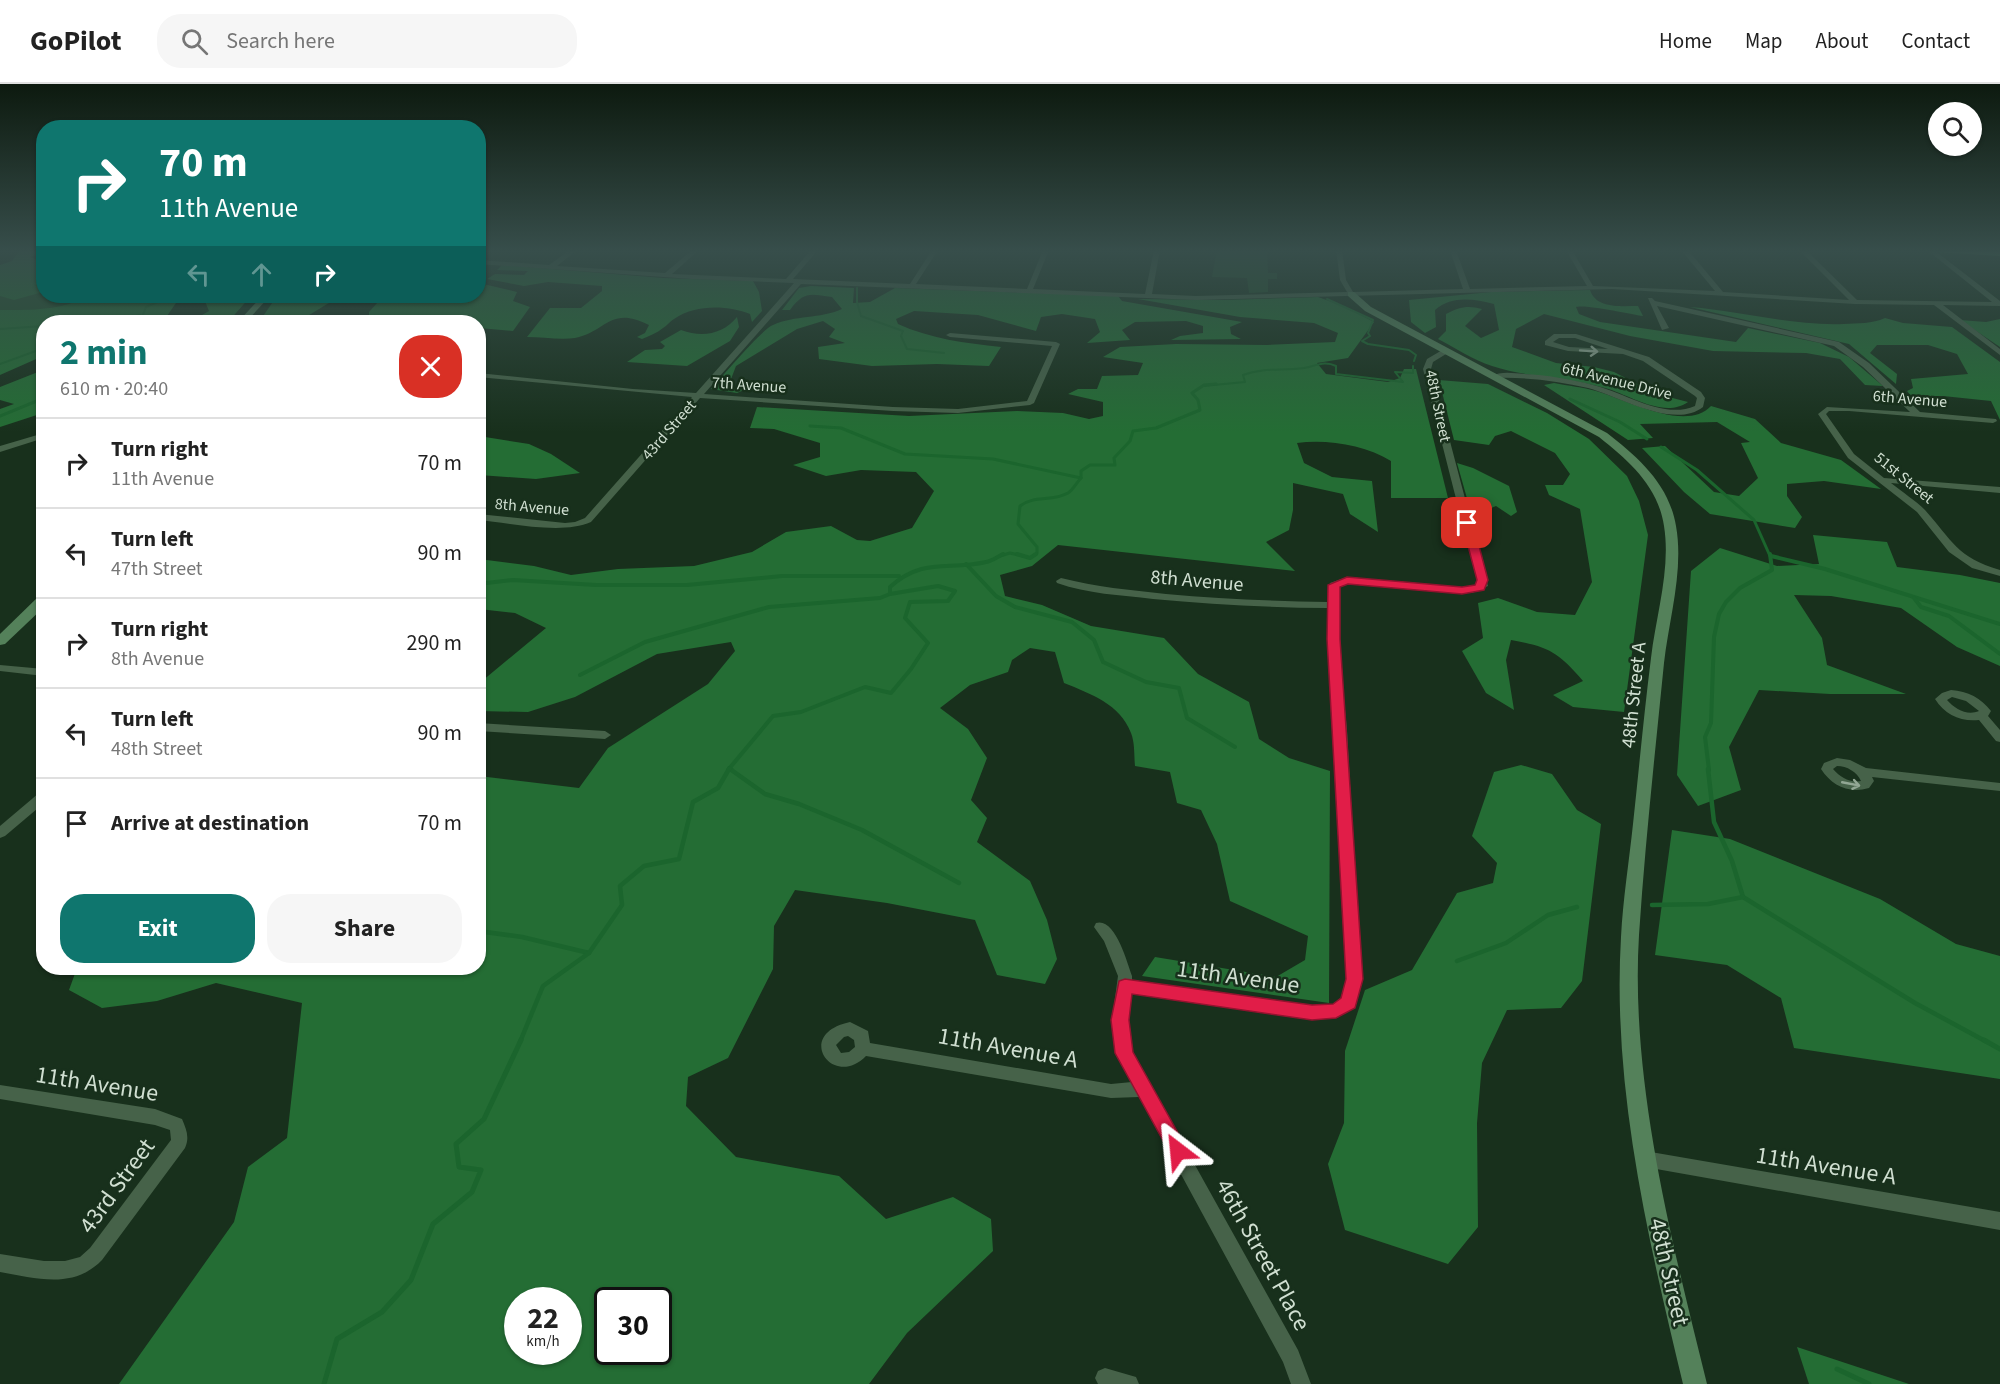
<!DOCTYPE html>
<meta charset="utf-8">
<style>
:root{--surface:#fff;--page:#f6f6f6;--text:#222;--muted:#767676;--line:#e0e0e0;--accent:#0f766e}
body{margin:0;font-family:"Source Sans 3",sans-serif;background:var(--page);color:var(--text);height:100vh;display:flex;flex-direction:column;font-size:22px;white-space:nowrap}
*{box-sizing:border-box;margin:0}
p{font-size:20px;color:var(--muted)}
.icon{flex:none;width:33px;height:33px;fill:none;stroke:currentColor;stroke-width:2;stroke-linecap:round;stroke-linejoin:round}
.map{position:relative;flex:1;overflow:hidden}
.drawer{position:absolute;left:36px;top:231px;width:450px;height:660px;display:flex;flex-direction:column;background:var(--surface);border-radius:24px;box-shadow:0 2px 4px #0004}
.drawer>*{flex:none}
.top-card{position:absolute;left:36px;top:36px;width:450px;height:183px;border-radius:24px;box-shadow:0 2px 4px #0004;background:#0f766e;color:#fff;overflow:hidden}
.buttons{position:absolute;left:1928px;top:18px;display:grid;gap:12px}
.buttons a{display:grid;place-items:center;width:54px;height:54px;border-radius:50%;background:var(--surface);box-shadow:0 2px 4px #0004;font-size:30px}
.speed{position:absolute;left:504px;top:1203px;display:flex;gap:12px;font-size:30px;font-weight:700;text-align:center}
.speed>*{display:grid;place-content:center;width:78px;height:78px;border-radius:50%;background:var(--surface);box-shadow:0 2px 4px #0004;line-height:1}
.speed small{font-size:15px;font-weight:400}
.speed .limit{border:3px solid #111;border-radius:9px;background:#fff;color:#111}
.pin{position:absolute;display:grid;place-items:center;width:51px;height:51px;color:#fff;margin:-26px;border-radius:12px;box-shadow:0 3px 9px #0006}
.me{position:absolute;width:66px;margin:-33px;rotate:331deg;stroke-linejoin:round;filter:drop-shadow(0 0 4px #0008)}
.turn{display:flex;align-items:center;gap:21px;height:126px;padding:0 24px;font-size:27px}
.turn .icon{width:78px;height:78px;stroke-width:2.5}
.turn b{display:block;font-size:42px;line-height:51px}
.lanes{display:flex;align-items:center;height:57px;padding:0 24px;background:#0003;justify-content:center;gap:30px;direction:ltr}
.lanes .off{opacity:.35}
.round{display:grid;place-items:center;flex:none;width:63px;height:63px;border-radius:24px;background:var(--page)}
.summary{display:flex;align-items:center;justify-content:space-between;height:102px;padding:0 24px}
h1{font-size:36px;font-weight:700;line-height:45px;color:var(--accent)}
.action{display:flex;gap:12px;margin-top:auto;padding:12px 24px}
.action a{flex:1;height:69px;border-radius:24px;background:var(--accent);color:#fff;font-size:24px;font-weight:700;line-height:69px;text-align:center}
.action a+a{background:var(--page);color:var(--text)}
ul{padding:0;list-style:none}
li{display:flex;align-items:center;gap:18px;height:90px;padding:0 24px;border-top:2px solid var(--line)}
li div{flex:1}
li b{display:block;font-size:22px}
li em{font-style:normal}
header{display:flex;align-items:center;gap:36px;box-sizing:border-box;height:84px;padding:0 30px;background:var(--surface);border-bottom:2px solid var(--line)}
header strong{font-size:28px}
nav{display:flex;gap:33px;margin-inline-start:auto;font-size:21px}
.search{width:420px;height:54px;background:var(--page);display:flex;align-items:center;gap:15px;box-sizing:border-box;padding:0 21px;border-radius:24px;color:var(--muted);font-size:22px}
.map>svg:first-child{display:block}
.green{fill:#214e29}
.forest{fill:#246d34;fill-rule:evenodd}
.lines{fill:none;stroke-linecap:round;stroke-linejoin:round}
.stream-far4{stroke:#1b652d;stroke-width:2}
.stream-far3{stroke:#1b652d;stroke-width:3}
.stream-far2{stroke:#1b652d;stroke-width:4}
.stream-far1{stroke:#1b652d;stroke-width:4.5}
.stream{stroke:#1b652d;stroke-width:5}
.street{fill:#466249;fill-rule:evenodd}
.secondary{fill:#54815a;fill-rule:evenodd}
.primary{fill:#5e9966;fill-rule:evenodd}
.oneway{stroke:#92a794}
.route{fill:#e11d48;stroke:#92132f;stroke-width:1.5}
.labels{text-anchor:middle;dominant-baseline:central;stroke-width:5;stroke-linejoin:round;paint-order:stroke}
.far-street-label{font-size:16px;fill:#d0dfd1;stroke:#18301c}
.street-label{font-size:20px;fill:#d0dfd1;stroke:#18301c}
.near-street-label{font-size:24px;fill:#d0dfd1;stroke:#18301c}
</style>
<header>
<strong>GoPilot</strong>
<div class="search"><svg class="icon" aria-label="search" viewBox="0 0 24 24"><circle cx="10" cy="10" r="6"/><path d="M15 15l6 6"/></svg>Search here</div>
<nav><a>Home</a><a>Map</a><a>About</a><a>Contact</a></nav>
</header>
<div class="map">
<svg width="2000" height="1300" viewBox="0 0 2000 1300">
<rect width="100%" height="100%" fill="#18301c"/>
<g class="green">
<path d="M1217,166H1267L1268,189H1277V195H1268V208L1249,209L1247,194L1212,193Z"/>
<path d="M0,186L43,188L44,212H131L44,238L0,273Z"/>
</g>
<g class="forest">
<path d="M23,166H43V169L30,173L43,178V208L14,216L0,212V181L12,177L17,170Z"/>
<path d="M502,181L663,194L753,197L759,208L762,227L752,238L750,230C728,221 695,220 674,235C670,237 667,242 663,244C657,249 649,252 642,255L637,253L645,249L649,241C610,221 606,248 575,254C560,256 542,253 527,253L550,224H581L602,207V202L548,198L524,202L487,195L495,190L524,191L528,187L497,186Z"/>
<path d="M479,199L517,208L513,217L530,223L513,247L479,244L478,238H358L369,235V228L378,218L337,214L301,236L304,238H259L277,212H478Z"/>
<path d="M811,202L854,204L853,219L870,218L895,204L1118,212L1122,217L1242,238L1230,243L1231,250L1241,255L1171,256L1180,252L1203,249V242L1186,237L1135,238L1122,246L1130,256L1087,259L1100,248L1095,235L1062,230L1041,233L1036,247L978,231L914,227L896,235L898,240C931,255 965,259 1001,263L989,282L937,280L872,282L819,275L818,263L845,259L829,253L835,245L823,237L797,245L736,282L728,303L746,305L737,309L711,305C722,293 762,245 773,241C795,231 820,235 842,225L832,213C810,210 804,207 790,226H782L799,204Z"/>
<path d="M1590,206C1596,225 1621,222 1638,222L1643,232C1630,230 1584,220 1576,223L1579,230L1600,238L1736,258L1748,244L1820,259L1849,273L1883,302L1865,301L1840,275L1806,269L1713,267L1630,252L1544,230L1516,245L1512,263L1556,279L1594,283L1614,288L1657,310L1688,318C1664,335 1630,311 1605,304C1568,293 1529,294 1492,282C1473,276 1456,264 1438,255L1446,247V230C1459,223 1468,221 1482,225L1465,242L1481,254L1499,246L1494,220C1474,215 1452,211 1435,226L1436,243L1425,249L1411,238L1409,216L1491,208Z"/>
<path d="M87,212H190L178,216L167,232L172,238H44L43,272L0,291V226C27,226 63,227 87,212Z"/>
<path d="M251,212L228,238H190L209,227L204,215Z"/>
<path d="M1318,213L1346,223L1374,238L1348,274L1317,279L1326,290L1388,298L1400,294L1404,285H1416L1448,414H1391V377C1365,361 1327,355 1297,359L1304,379L1332,393L1372,397L1378,448L1350,430L1343,410L1293,399V426L1289,446L1266,458L1295,487L1058,461L1032,482L1000,491L1005,512L1042,521L1091,542L1164,554L1198,590L1249,618L1259,655L1289,674L1330,687L1329,919L1142,892L1155,873L1276,893L1305,876L1308,852L1230,817L1217,760L1201,726L1177,719L1170,688L1135,682C1134,672 1135,659 1131,649C1120,620 1091,610 1064,599L1055,568L1030,564L1012,576L1008,588L970,601L940,624L968,645L987,674L971,716L987,734L977,758L1030,797L1047,836L1057,875L1045,900L997,891L975,836L887,819L795,806L774,842L773,885L728,974L688,993L686,1022L736,1073L839,1092L886,1135L953,1113L991,1135L993,1167L907,1249L869,1300H119L234,1138L248,1083L287,1054L302,919L216,899L157,917L102,924L69,906L77,884H478L479,692L579,704L608,664L708,600L735,567L731,558L657,570L575,613L528,628L479,627V602L482,597L546,544L515,529L479,525V475L534,482L571,491L618,485L694,482L752,468L786,448L831,442L857,456L870,457L912,444L934,407L916,388L861,386L826,392L793,381L820,373V359L774,345L750,344L757,323L909,332L1017,327L1063,329L1089,335L1103,332V318L1068,310L1078,305H1097L1102,292L1138,291L1143,279L1103,273L1120,263L1176,260L1267,261L1335,258L1338,249L1314,239L1240,233L1138,215L1223,216ZM518,1216H568V1268H518ZM608,1216H658V1268H608Z"/>
<path d="M1690,223C1742,227 1791,242 1844,240C1858,239 1872,240 1885,234L1903,239L1952,243L2000,278V336L1991,317L1943,312H1911L1907,307L1913,304L1911,295L1968,290L1957,270L1928,261H1877L1870,269L1897,290L1896,300L1849,260Z"/>
<path d="M737,233L739,243L730,257L687,282L627,278L645,266L662,265L665,262L660,258L681,246C703,254 723,250 737,233Z"/>
<path d="M2000,235V263L1960,236L1986,238Z"/>
<path d="M43,286V329L0,343V325L14,320L0,316V303Z"/>
<path d="M1439,296L1488,300L1547,329L1589,355L1627,392L1639,417L1648,451L1624,628L1573,623L1553,611L1583,597C1558,568 1549,563 1511,556L1506,576L1514,626L1486,609L1462,567L1483,554L1478,519L1498,514L1537,528L1575,531L1592,498L1580,425L1549,411L1545,401H1563L1570,390L1555,369L1511,347L1495,352L1489,361L1454,356Z"/>
<path d="M1554,299C1568,302 1583,303 1596,307C1625,315 1686,349 1711,322L1755,335L1781,359L1841,376L1881,405L1824,397L1787,400V412L1802,433L1795,444L1710,430L1684,408L1642,364L1665,362L1714,408L1739,412L1758,394L1741,359L1750,358L1717,338L1640,340L1653,354L1628,356L1544,301Z"/>
<path d="M479,352L529,360L551,370L580,389L536,395L479,391Z"/>
<path d="M1457,379L1473,384L1509,402L1517,428L1511,432L1496,422L1472,432Z"/>
<path d="M1813,451L1887,458L1897,483L1960,491L2000,499V582L1957,563L1901,524L1831,512L1794,511L1822,554L1827,581L1906,610H1830L1759,606L1729,663L1741,706L1698,722L1677,691L1691,487L1720,464L1777,482L1819,480Z"/>
<path d="M1521,681L1552,690L1577,726L1601,740L1582,897L1561,924L1507,926L1482,979L1477,1039L1478,1143L1448,1180L1345,1146L1328,1080L1344,1039L1345,967L1365,906L1412,886L1457,809L1493,799L1497,779L1472,752L1494,688Z"/>
<path d="M1672,746L1730,755L1880,815L1956,860L2000,872V995L1794,964L1781,914L1727,881L1655,871Z"/>
<path d="M1797,1263L1909,1300H1809Z"/>
</g>
<g class="lines">
<g class="stream-far4">
<path d="M857,204V218L861,232L903,247L901,252L907,265L944,269"/>
<path d="M1327,215L1373,236L1368,249L1370,252L1362,257L1368,260L1409,266L1416,271L1414,277"/>
<path d="M69,238L115,237L140,231"/>
<path d="M140,238L146,223L171,212"/>
<path d="M0,245L44,242"/>
<path d="M0,280L44,264"/>
<path d="M1203,302L1245,298L1243,291C1264,283 1282,287 1304,284C1316,282 1324,276 1336,282V290L1403,298L1395,288L1413,289V282"/>
</g>
<g class="stream-far3">
<path d="M1570,315L1620,338L1647,355"/>
<path d="M0,332L44,314"/>
<path d="M810,342L841,344L905,370L993,375L1081,394"/>
<path d="M1661,363L1697,386L1754,436L1770,472"/>
<path d="M1000,472L1010,469L1023,472"/>
<path d="M1033,472L1037,469V463L1018,440L1020,422C1034,411 1052,418 1068,409C1073,406 1077,398 1081,394V387L1090,381H1115L1114,374L1130,357L1133,347L1156,344L1200,326L1198,316L1192,309L1204,301L1216,300"/>
</g>
<g class="stream-far2">
<path d="M1017,470L1030,474L1036,470"/>
<path d="M1771,472L1825,485L2000,540"/>
<path d="M966,480L996,512L1015,523L1072,538L1094,556L1103,578L1146,598L1179,604L1187,634L1235,663"/>
<path d="M478,500L513,496L596,501H687L782,492H899"/>
<path d="M1914,514L1921,523L1949,532L2000,570"/>
<path d="M580,591L645,558L769,523L880,514L890,510"/>
<path d="M729,684L732,686"/>
<path d="M728,686L773,632L801,628L865,603L891,609L911,585L928,559L905,534L910,518L948,517L955,507L938,502L890,510V503C923,473 948,487 986,478C992,477 997,473 1003,470"/>
<path d="M1709,686L1705,653L1711,639L1714,553L1719,530L1726,518L1740,504L1772,486L1770,470"/>
</g>
<g class="stream-far1">
<path d="M730,685L765,710L799,720L862,746L959,799"/>
<path d="M1708,685L1714,738L1732,777L1743,813L1915,919L1987,958"/>
<path d="M1652,821L1708,820L1743,813"/>
<path d="M478,847L522,853L589,869"/>
<path d="M1457,877L1506,859L1548,831L1577,823"/>
<path d="M520,958L543,902L589,869L622,821L620,802L644,782L679,775L693,718L718,704L729,685"/>
</g>
<g class="stream">
<path d="M1984,956L2000,965"/>
<path d="M1837,1285L1869,1300"/>
<path d="M324,1300L337,1255L382,1228L411,1196L433,1140L472,1108L481,1086L459,1083L456,1060L484,1035L521,956"/>
</g>
<g class="street">
<path d="M570,166H577L557,182L665,189L692,166H699L672,190L786,195L811,166H818L793,195L910,200L932,166H938L916,200L1027,205L1043,166H1049L1033,205L1145,210L1154,166H1160L1152,210L1196,212L1347,208L1340,196L1336,166H1342L1346,196L1353,208L1463,205L1450,166H1456L1470,205L1587,202L1566,166H1572L1593,202L1715,207L1681,166H1688L1723,208L1849,216L1799,166H1806L1857,216L1992,218L1927,166H1934L2000,217V222L1943,221L2000,265V271L1934,221L1855,220L1612,205L1196,216L801,200L704,310L893,323L958,325L1027,317L1052,262L950,253L946,251L950,249L1056,258L1060,260L1034,319L1030,321L958,329L893,327L700,314L591,438C562,451 511,439 478,436V430L565,439L575,438L585,434L692,313L478,293V289L633,305L696,309L794,199L692,195L478,180V176L549,181Z"/>
<path d="M1648,214H1652L1655,217L1839,258L1869,279L1920,328L1996,335L1997,337L1993,339L1849,327H1829L1826,330L1854,370L1884,394L2000,403V409L1891,399C1902,408 1915,416 1925,426C1953,457 1956,473 2000,486V492L1972,484L1949,468L1917,428L1848,374L1818,330L1827,323L1910,328L1863,283L1834,262L1657,222L1669,244L1662,246Z"/>
<path d="M1554,250H1576L1649,273L1701,308L1705,314L1703,323C1674,346 1619,312 1588,304C1558,297 1527,293 1496,294L1492,292C1500,287 1514,289 1524,290C1547,291 1570,295 1593,301C1624,308 1663,336 1695,322L1697,314L1695,312L1643,277L1623,270L1568,267L1545,261V257ZM1559,254H1575L1608,265L1569,263L1553,258Z"/>
<path d="M1444,265L1451,267L1433,278L1431,285L1488,502L1472,509L1348,499L1339,503L1338,555L1347,646L1361,895L1354,923L1337,934L1312,935L1131,909L1128,936L1132,968L1298,1266L1311,1300H1291L1283,1278L1139,1013L1111,1014L866,972C833,1006 793,950 850,938L868,947L870,959L1111,1000L1132,998L1116,969L1112,936L1118,892L1104,857L1094,843L1096,839C1115,833 1127,878 1132,892V897L1312,921H1334L1342,914L1347,895L1335,646L1328,555V524C1270,524 1211,520 1153,515C1120,511 1088,510 1057,499L1056,497L1061,494C1096,503 1130,506 1166,510C1220,515 1274,517 1328,518L1330,499L1347,493L1462,503L1478,501L1423,285L1427,275ZM848,952L854,956L855,963L849,968L841,969L836,961L844,953Z"/>
<path d="M44,349V354L0,368V362Z"/>
<path d="M0,581L44,585V592L0,587Z"/>
<path d="M1951,606C1968,607 1981,614 1991,627L1988,632L2000,646V658L1996,657L1979,636C1961,638 1945,631 1935,615L1942,609ZM1952,613L1966,617L1979,627C1967,632 1955,625 1947,616Z"/>
<path d="M478,639L605,647L611,651L605,655L478,647Z"/>
<path d="M1837,674L1850,676L1866,684L2000,699V707L1872,693L1874,697L1869,704C1849,710 1832,702 1821,685L1824,679ZM1837,682C1847,682 1857,688 1861,697C1850,699 1841,694 1833,685Z"/>
<path d="M44,708V719L5,752L0,754V742L39,709Z"/>
<path d="M0,1001L155,1025L182,1035C186,1045 190,1053 185,1064L102,1176C73,1206 36,1194 0,1188V1170L44,1177H65L80,1173L90,1164L171,1056L170,1046L155,1041L0,1015Z"/>
<path d="M1645,1067L2000,1128V1146L1645,1083L1639,1081L1636,1075L1639,1069Z"/>
<path d="M1105,1284L1136,1293L1139,1300H1098L1095,1294L1098,1287Z"/>
</g>
<g class="secondary">
<path d="M1348,208H1354L1371,223L1607,349C1638,373 1669,400 1676,442C1684,486 1669,535 1664,579C1655,669 1645,760 1639,851C1630,998 1672,1158 1707,1300H1683C1648,1154 1612,1004 1621,853C1623,815 1629,778 1633,740C1639,685 1644,629 1651,574C1656,531 1671,485 1664,442C1658,402 1629,377 1599,353L1365,227L1348,212Z"/>
<path d="M262,212H270L246,238H238Z"/>
<path d="M44,511V523L5,560L0,561V550L39,512Z"/>
</g>
<path class="primary" d="M1932,166L2000,168V172L1936,168Z"/>
</g>
<defs><path id="oneway-shaft" d="M-6 0H5M1.5-3L5.5 0L1.5 3" fill="none" stroke-width="1.6" stroke-linecap="round" stroke-linejoin="round" transform="scale(1.5)"/></defs>
<g class="oneway">
<use href="#oneway-shaft" transform="translate(1589 267) rotate(4)"/>
<use href="#oneway-shaft" transform="translate(1851 700) rotate(11)"/>
</g>
<linearGradient id="sky" x2="0" y2="1"><stop stop-color="#0d1a0f"/><stop offset="0.48" stop-color="#374e4b"/><stop offset="1" stop-color="#374e4b" stop-opacity="0"/></linearGradient>
<rect width="2000" height="348" fill="url(#sky)"/>
<path class="route" d="M1467,436L1473,439L1488,496L1484,506L1462,510L1348,500L1340,503V555L1363,895L1355,924L1336,934L1312,936L1132,910L1129,936L1133,968L1188,1067L1185,1073L1178,1076L1172,1073L1115,969L1111,936L1119,897L1125,895L1312,921L1333,920L1341,914L1346,895L1327,555L1328,501L1347,493L1462,503L1475,501L1477,496L1462,439Z"/>
<g class="labels">
<g class="far-street-label">
<text transform="translate(1617 297) rotate(14)">6th Avenue Drive</text>
<text transform="translate(749 301) rotate(4)">7th Avenue</text>
<text transform="translate(1910 315) rotate(5)">6th Avenue</text>
<text transform="translate(1438 322) rotate(78)">48th Street</text>
<text transform="translate(669 346) rotate(-49)">43rd Street</text>
<text transform="translate(1904 394) rotate(39)">51st Street</text>
<text transform="translate(532 423) rotate(5)">8th Avenue</text>
</g>
<g class="street-label">
<text transform="translate(1197 497) rotate(5)">8th Avenue</text>
<text transform="translate(1634 611) rotate(-84)">48th Street A</text>
</g>
<g class="near-street-label">
<text transform="translate(1238 893) rotate(8)">11th Avenue</text>
<text transform="translate(1008 964) rotate(10)">11th Avenue A</text>
<text transform="translate(97 1000) rotate(9)">11th Avenue</text>
<text transform="translate(1826 1082) rotate(9)">11th Avenue A</text>
<text transform="translate(117 1102) rotate(-54)">43rd Street</text>
<text transform="translate(1263 1171) rotate(61)">46th Street Place</text>
<text transform="translate(1669 1188) rotate(77)">48th Street</text>
</g>
</g>
</svg>
<div class="buttons">
<a><svg class="icon" aria-label="search" viewBox="0 0 24 24"><circle cx="10" cy="10" r="6"/><path d="M15 15l6 6"/></svg></a>
</div>
<div class="speed"><div>22<small>km/h</small></div><div class="limit">30</div></div>
<div class="pin" style="left:1467px;top:439px;background:#d93025"><svg class="icon" aria-label="arrive" viewBox="0 0 24 24"><path d="M6 21V4h12l-3 4 3 4H6"/></svg></div>
<svg class="me" style="left:1178px;top:1067px" viewBox="-20 -20 40 40"><path d="M0-17L14 15 0 8-14 15z" fill="#e11d48" stroke="#fff" stroke-width="4"/></svg>
<div class="top-card">
<div class="turn"><svg class="icon" aria-label="right" viewBox="0 0 24 24"><path d="M7 20v-9h11M14 6l5 5-5 5"/></svg><div><b>70 m</b>11th Avenue</div></div>
<div class="lanes"><svg class="icon off" aria-label="left" viewBox="0 0 24 24"><path d="M17 20v-9H6M10 6l-5 5 5 5"/></svg><svg class="icon off" aria-label="ahead" viewBox="0 0 24 24"><path d="M12 20V5M6 11l6-6 6 6"/></svg><svg class="icon" aria-label="right" viewBox="0 0 24 24"><path d="M7 20v-9h11M14 6l5 5-5 5"/></svg></div>
</div>
<section class="drawer">
<div class="summary"><div><h1>2 min</h1><p>610 m · 20:40</p></div><a class="round" style="background:#d93025;color:#fff"><svg class="icon" aria-label="close" viewBox="0 0 24 24"><path d="M6 6l12 12M18 6L6 18"/></svg></a></div>
<ul>
<li><svg class="icon" aria-label="right" viewBox="0 0 24 24"><path d="M7 20v-9h11M14 6l5 5-5 5"/></svg><div><b>Turn right</b><p>11th Avenue</p></div><em>70 m</em></li>
<li><svg class="icon" aria-label="left" viewBox="0 0 24 24"><path d="M17 20v-9H6M10 6l-5 5 5 5"/></svg><div><b>Turn left</b><p>47th Street</p></div><em>90 m</em></li>
<li><svg class="icon" aria-label="right" viewBox="0 0 24 24"><path d="M7 20v-9h11M14 6l5 5-5 5"/></svg><div><b>Turn right</b><p>8th Avenue</p></div><em>290 m</em></li>
<li><svg class="icon" aria-label="left" viewBox="0 0 24 24"><path d="M17 20v-9H6M10 6l-5 5 5 5"/></svg><div><b>Turn left</b><p>48th Street</p></div><em>90 m</em></li>
<li><svg class="icon" aria-label="arrive" viewBox="0 0 24 24"><path d="M6 21V4h12l-3 4 3 4H6"/></svg><div><b>Arrive at destination</b></div><em>70 m</em></li>
</ul>
<div class="action"><a>Exit</a><a>Share</a></div>
</section>
</div>
